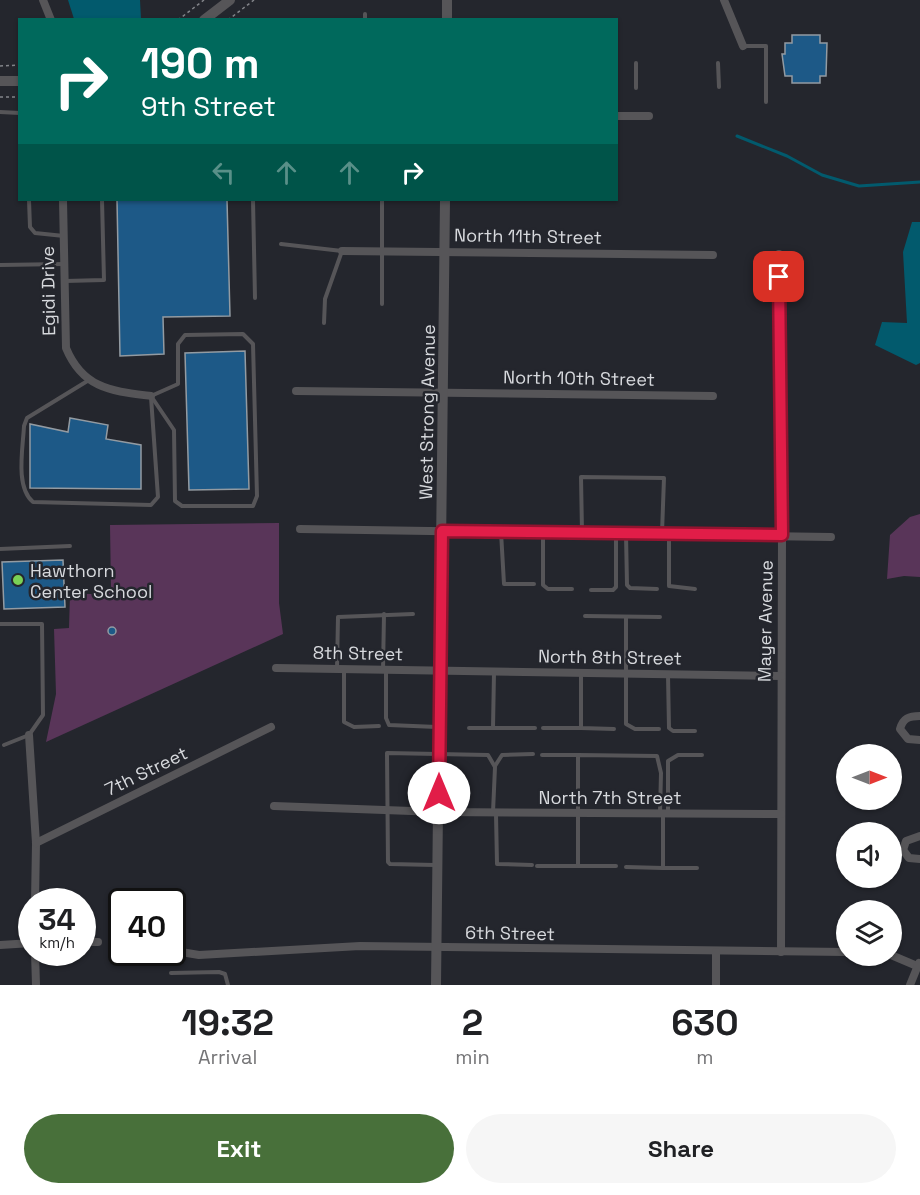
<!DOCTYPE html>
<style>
:root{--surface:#fff;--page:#f6f6f6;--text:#202124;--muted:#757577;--accent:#48703a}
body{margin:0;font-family:"Space Grotesk",sans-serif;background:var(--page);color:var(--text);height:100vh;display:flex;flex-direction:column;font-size:22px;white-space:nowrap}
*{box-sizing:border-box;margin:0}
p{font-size:20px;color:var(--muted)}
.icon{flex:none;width:33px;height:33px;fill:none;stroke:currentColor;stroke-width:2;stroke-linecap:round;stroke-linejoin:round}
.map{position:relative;height:985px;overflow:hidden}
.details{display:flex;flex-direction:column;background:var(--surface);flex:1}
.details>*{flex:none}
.hud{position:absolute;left:18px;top:18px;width:600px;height:183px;border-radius:0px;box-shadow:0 2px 4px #0004;background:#00695c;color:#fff;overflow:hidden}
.needle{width:39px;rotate:90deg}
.controls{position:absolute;left:836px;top:744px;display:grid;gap:12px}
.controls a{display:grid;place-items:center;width:66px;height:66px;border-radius:50%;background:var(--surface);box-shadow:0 2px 4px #0004;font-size:30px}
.speed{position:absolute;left:18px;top:888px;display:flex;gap:12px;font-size:30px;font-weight:700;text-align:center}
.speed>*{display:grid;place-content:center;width:78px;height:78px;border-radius:50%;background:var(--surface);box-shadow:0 2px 4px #0004;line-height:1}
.speed small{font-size:15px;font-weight:400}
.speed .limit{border:3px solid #111;border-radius:9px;background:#fff;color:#111}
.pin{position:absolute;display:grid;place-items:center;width:51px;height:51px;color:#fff;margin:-26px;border-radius:12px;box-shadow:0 3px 9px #0006}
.me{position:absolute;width:66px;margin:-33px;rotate:0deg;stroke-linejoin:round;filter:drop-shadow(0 0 4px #0008)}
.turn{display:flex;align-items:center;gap:21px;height:126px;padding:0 24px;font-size:27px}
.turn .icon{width:78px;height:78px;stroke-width:2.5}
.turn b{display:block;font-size:42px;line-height:51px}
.lanes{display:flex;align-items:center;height:57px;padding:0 24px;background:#0003;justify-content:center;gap:30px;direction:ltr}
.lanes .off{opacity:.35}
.eta{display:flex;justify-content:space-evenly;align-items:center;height:102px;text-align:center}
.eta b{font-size:36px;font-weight:700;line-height:42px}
.primary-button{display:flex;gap:12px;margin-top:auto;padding:12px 24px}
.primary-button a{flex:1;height:69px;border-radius:36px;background:var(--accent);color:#fff;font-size:24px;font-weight:700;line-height:69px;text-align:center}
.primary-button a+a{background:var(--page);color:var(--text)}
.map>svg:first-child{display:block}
.green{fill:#593559}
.water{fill:#025a6d}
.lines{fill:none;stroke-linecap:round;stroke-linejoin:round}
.stream{stroke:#025a6d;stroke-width:3}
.building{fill:#1d5987;stroke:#939ba2;stroke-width:1.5}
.path{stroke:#83858a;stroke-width:1.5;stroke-dasharray:3 3;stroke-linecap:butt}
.service{stroke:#565558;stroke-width:4}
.minor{stroke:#565558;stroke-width:8}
.tertiary{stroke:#565558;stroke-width:10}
.route-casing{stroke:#92132f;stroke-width:15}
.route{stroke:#e11d48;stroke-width:10}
.poi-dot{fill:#7ad156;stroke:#24262d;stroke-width:2}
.labels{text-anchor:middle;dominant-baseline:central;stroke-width:5;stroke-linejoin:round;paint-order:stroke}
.street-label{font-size:18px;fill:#d7d9dd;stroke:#24262d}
.poi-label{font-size:18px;fill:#d7d9dd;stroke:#24262d;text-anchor:start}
</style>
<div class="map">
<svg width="920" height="985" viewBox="0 0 920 985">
<rect width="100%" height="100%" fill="#24262d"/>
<g class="green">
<path d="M920,514V577L904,576L887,579L890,535L910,517Z"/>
<path d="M279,523V603L283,634L46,742L56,694L54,629L69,628L70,594H105L111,589L110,525Z"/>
</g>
<g class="water">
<path d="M68,0H140L141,19H74Z"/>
<path d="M912,222H920V363L916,365L875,345L882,322L907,323L903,252Z"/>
</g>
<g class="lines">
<path class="stream" d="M737,136L787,156L822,175L859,186L920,182"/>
</g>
<g class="building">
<path d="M792,35H820V43H827L826,76H820V83H792V76H785L782,54H785V43H792Z"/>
<path d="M117,200H227L230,316L163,317L164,354L120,356Z"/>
<path d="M245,351L249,489L189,490L185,353Z"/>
<path d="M70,418L108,425L106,439L141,445V489L30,488V424L68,432Z"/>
<path d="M63,560L65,607L4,609L2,562Z"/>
<circle cx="112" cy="631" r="4"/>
</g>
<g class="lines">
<g class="path">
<path d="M178,20L204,0"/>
<path d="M228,20L254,0"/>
<path d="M0,66L20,65"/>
<path d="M0,97H20"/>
</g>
<g class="service">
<path d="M365,14V20"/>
<path d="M744,46H766V102"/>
<path d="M718,63L719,87"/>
<path d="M636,88V63"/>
<path d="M0,112L20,113"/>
<path d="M29,200L30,227L35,233L64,236"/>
<path d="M253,200L255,298"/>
<path d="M281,244L342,251L325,299L324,323"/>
<path d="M0,265L64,264"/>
<path d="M65,281L104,280L102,200"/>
<path d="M382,304V200"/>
<path d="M243,334L253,344L257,496L253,506H182L175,501L174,430L151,396L178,384V344L185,335Z"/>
<path d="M89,380L27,418L24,426C23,448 15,487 33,502L151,505L158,497L151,397"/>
<path d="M501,532L504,584H534"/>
<path d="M543,532V585L548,589H572"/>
<path d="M582,532L581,477L664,478L662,533"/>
<path d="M626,534L627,585L630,588L657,589"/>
<path d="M669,534V586L695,589"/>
<path d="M0,549L70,546"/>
<path d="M591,590H613L616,587V534"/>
<path d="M585,616L660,617"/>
<path d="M626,617V724L635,729H659"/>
<path d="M0,624H42L43,715L29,735L4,745"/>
<path d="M337,668L338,617L413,614"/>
<path d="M344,670V722L354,727L379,726"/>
<path d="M383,670L384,614"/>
<path d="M386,671V718L389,725L437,727"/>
<path d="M581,674V728L614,729"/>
<path d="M668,675L669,728L673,731H695"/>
<path d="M469,728H493L494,672"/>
<path d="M493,728H535"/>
<path d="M543,728H581"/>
<path d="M542,755H578"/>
<path d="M495,766L502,755L533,754"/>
<path d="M668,813V761L678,755H702"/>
<path d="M496,814L497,864L532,865"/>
<path d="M435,865L390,864L388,862L387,753L488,755L495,767L493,812"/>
<path d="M537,866H578V755L657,756L661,773L660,813"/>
<path d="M578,866H616"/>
<path d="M626,867L663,868V814"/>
<path d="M663,868H697"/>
<path d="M171,973L219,972L225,974L228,985"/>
</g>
<g class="minor">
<path d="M43,0L51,20"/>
<path d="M724,0L743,46"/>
<path d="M616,116H649"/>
<path d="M63,200L66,348C83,389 112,391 151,396"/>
<path d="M342,251L713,255"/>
<path d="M779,254L782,535L781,952"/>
<path d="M296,391L713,396"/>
<path d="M300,529L831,537"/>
<path d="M276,668L781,676"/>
<path d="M920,716C909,716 903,718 900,729L908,739L920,740"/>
<path d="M29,735L36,843L35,902"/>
<path d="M274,806L439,812L781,814"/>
<path d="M920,836L906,841L903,850L909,858L920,859"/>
<path d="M36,843L271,727"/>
<path d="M82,942H98"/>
<path d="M0,945L32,943"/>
<path d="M175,951L199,955L360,946L846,952"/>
<path d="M35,952L36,985"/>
<path d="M891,955L917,966"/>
<path d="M716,985V952"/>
<path d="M910,985L919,963"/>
</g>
<g class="tertiary">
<path d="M204,20L230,0"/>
<path d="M447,20V0"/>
<path d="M0,81H20"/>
<path d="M436,985L445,200"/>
</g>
</g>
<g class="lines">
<defs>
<path id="route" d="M439,793L442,531L782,535L779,277"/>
</defs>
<use href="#route" class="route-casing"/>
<use href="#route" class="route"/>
</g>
<circle class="poi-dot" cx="18" cy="580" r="6"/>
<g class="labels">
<g class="street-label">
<text transform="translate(528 236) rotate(1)">North 11th Street</text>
<text transform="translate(48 291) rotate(-91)">Egidi Drive</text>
<text transform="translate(579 378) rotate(1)">North 10th Street</text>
<text transform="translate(427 412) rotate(-89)">West Strong Avenue</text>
<text transform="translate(765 621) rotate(-89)">Mayer Avenue</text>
<text transform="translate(358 653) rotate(1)">8th Street</text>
<text transform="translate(610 657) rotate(1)">North 8th Street</text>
<text transform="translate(146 771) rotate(-26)">7th Street</text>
<text x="610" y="797">North 7th Street</text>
<text transform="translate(510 933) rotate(1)">6th Street</text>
</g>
<g class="poi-label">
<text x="30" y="570">Hawthorn<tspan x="30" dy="21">Center School</tspan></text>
</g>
</g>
</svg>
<div class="controls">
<a><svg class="needle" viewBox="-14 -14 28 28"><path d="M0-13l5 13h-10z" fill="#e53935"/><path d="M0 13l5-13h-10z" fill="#757577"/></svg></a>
<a><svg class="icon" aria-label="sound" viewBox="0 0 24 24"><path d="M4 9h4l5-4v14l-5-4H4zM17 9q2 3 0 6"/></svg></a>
<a><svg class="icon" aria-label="layers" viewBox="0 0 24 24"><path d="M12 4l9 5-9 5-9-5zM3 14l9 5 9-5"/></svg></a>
</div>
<div class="speed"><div>34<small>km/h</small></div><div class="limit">40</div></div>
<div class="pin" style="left:779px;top:277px;background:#d93025"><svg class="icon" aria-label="arrive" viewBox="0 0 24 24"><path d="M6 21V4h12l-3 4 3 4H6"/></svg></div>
<svg class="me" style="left:439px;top:793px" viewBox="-20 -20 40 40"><circle r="19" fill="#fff"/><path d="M0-13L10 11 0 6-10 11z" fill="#e11d48"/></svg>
<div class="hud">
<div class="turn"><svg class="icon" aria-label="right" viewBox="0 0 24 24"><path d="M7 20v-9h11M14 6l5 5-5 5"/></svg><div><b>190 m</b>9th Street</div></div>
<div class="lanes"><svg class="icon off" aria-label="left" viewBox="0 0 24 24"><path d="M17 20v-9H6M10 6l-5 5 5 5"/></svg><svg class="icon off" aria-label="ahead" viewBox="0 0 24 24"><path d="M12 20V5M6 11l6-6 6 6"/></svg><svg class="icon off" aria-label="ahead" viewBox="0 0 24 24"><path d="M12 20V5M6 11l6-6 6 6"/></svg><svg class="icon" aria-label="right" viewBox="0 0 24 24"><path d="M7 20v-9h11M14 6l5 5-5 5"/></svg></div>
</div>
</div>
<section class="details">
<div class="eta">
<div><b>19:32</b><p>Arrival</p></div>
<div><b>2</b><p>min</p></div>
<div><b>630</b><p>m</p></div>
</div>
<div class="primary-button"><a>Exit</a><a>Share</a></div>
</section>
